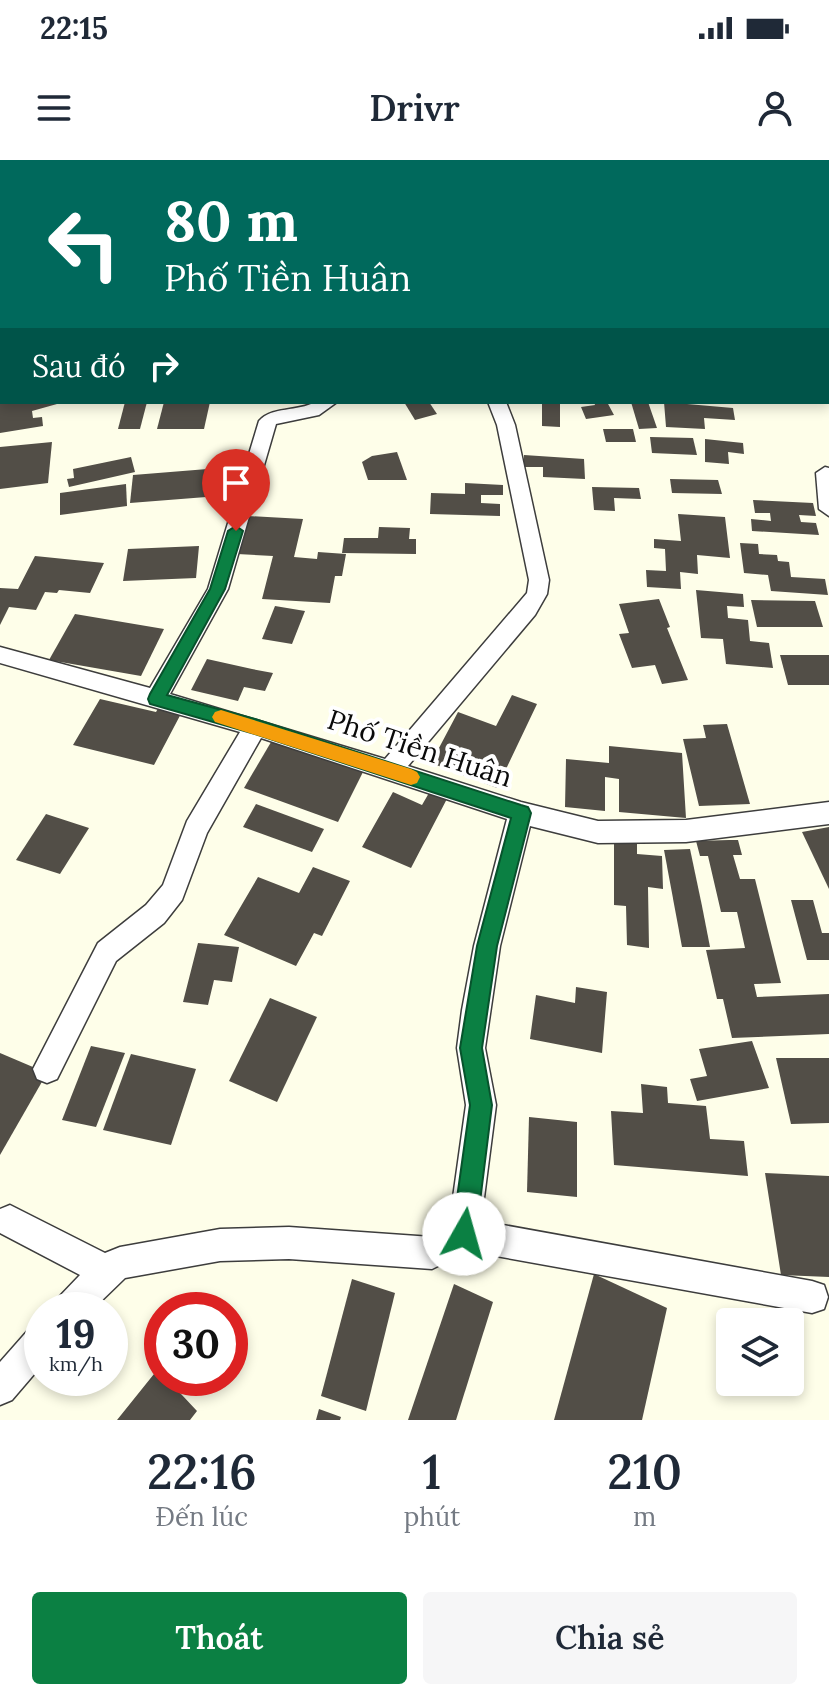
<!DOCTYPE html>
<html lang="vi">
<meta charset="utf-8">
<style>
:root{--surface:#fff;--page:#f6f6f7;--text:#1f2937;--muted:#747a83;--accent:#0b8043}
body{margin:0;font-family:Lora,serif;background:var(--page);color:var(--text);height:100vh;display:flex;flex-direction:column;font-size:30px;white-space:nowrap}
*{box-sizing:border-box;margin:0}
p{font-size:26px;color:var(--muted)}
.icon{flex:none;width:44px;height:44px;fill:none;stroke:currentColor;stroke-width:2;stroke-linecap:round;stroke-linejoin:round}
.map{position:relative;height:1260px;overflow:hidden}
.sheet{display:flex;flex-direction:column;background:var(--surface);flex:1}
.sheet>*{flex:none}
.top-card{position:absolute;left:0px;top:0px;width:830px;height:244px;box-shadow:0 4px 12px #0003;background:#00695c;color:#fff;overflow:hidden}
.controls{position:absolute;left:716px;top:1148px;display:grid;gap:16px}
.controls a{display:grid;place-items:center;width:88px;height:88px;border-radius:8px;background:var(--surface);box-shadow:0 4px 12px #0003;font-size:40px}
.speed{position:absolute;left:24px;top:1132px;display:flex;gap:16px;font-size:40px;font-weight:700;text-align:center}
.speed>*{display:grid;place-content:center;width:104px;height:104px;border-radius:50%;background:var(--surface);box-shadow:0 4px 12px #0003;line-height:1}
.speed small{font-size:20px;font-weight:400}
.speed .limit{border:12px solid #d22;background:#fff;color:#111}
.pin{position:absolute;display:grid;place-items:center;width:68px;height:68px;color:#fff;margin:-82px -34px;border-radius:50% 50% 50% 0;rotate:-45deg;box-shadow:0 0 8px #0007}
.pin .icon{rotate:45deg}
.me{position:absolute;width:88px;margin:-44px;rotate:7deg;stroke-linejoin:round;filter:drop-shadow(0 0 6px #0008)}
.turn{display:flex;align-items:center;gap:28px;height:168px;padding:0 32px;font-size:36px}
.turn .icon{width:104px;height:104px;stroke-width:2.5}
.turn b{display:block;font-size:56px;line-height:68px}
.then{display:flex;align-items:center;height:76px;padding:0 32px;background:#0003;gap:16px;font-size:30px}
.eta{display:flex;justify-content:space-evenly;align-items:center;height:136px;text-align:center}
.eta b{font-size:48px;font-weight:600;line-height:56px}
.cta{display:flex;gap:16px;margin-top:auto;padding:16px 32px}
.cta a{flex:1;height:92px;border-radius:8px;background:var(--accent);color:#fff;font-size:32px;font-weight:600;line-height:92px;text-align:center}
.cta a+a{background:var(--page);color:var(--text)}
.status{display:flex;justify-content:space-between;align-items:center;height:56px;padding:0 40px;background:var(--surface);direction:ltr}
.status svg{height:22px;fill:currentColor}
header{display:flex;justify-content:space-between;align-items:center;height:104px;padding:0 32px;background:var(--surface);font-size:36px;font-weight:600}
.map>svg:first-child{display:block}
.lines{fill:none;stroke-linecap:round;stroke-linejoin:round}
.canal{fill:#b0ccf3;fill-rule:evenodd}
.building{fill:#524e47}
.minor-casing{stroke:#3d3d3d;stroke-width:3}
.minor{fill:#fff;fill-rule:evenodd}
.route{fill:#0b8043;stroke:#07532c;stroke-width:2}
.slow{fill:#f59e0b}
.labels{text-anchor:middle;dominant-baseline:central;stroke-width:8;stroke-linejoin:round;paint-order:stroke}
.street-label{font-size:28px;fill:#0a0a0a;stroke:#fff}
</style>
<div class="status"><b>22:15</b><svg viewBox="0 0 49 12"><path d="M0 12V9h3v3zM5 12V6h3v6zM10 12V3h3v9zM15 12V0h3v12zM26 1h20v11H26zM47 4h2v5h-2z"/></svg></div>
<header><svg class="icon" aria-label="menu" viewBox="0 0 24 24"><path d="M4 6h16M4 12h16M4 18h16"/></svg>Drivr<svg class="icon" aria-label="person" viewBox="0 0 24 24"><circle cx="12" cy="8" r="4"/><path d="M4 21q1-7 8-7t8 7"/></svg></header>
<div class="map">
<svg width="829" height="1260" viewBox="0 0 829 1260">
<rect width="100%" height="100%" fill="#fefee9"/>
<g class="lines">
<rect class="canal" x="0" y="85" width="2" height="12"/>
</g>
<g class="building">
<path d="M0,242H57V244L32,251L33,258L42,257L43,266L0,273Z"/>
<path d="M125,242H147L140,269H118Z"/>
<path d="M164,242H210L204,269H157Z"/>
<path d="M404,242H429L437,254L415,260Z"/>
<path d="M594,242H607L614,255L586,259L581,247L595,245Z"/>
<path d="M631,242H648L657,268L639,269Z"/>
<path d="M664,242L733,248L735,260L704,258L705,269L666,267Z"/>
<path d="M542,243L560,244V267L542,266Z"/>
<path d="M603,269H633L636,282H606Z"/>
<path d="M650,277L693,278L697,295L652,293Z"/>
<path d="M705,279L743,283L744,294L728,292L729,304L705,302Z"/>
<path d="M52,282L48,323L0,329V287Z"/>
<path d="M397,292L407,320H368L362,302L372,296Z"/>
<path d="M524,295L584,299L585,319L543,317V307H524Z"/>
<path d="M131,297L135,312L69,327L67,319L74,318L73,309Z"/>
<path d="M220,308L219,336L130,343L133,315Z"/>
<path d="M670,319L718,320L722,334L672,333Z"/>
<path d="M465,323L503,325V335H481V343L500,344V356L430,354L431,333L465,334Z"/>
<path d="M126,324L127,346L60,355V333Z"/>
<path d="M592,327L639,328L641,339L614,338L615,351L594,350Z"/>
<path d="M753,340L813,343L816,356L799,355L801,362L816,363L819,375L752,371L751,359L771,361L770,353H755Z"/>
<path d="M678,354L725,357L730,398L697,395L698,414L680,412L681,429L647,427L646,410L666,411L665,389L654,388V379L681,381Z"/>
<path d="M248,356L303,359L294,397L317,399L318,392L346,394L342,416H335L330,443L262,439L273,396L237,394Z"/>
<path d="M379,367L410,368L409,379H416V394L342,393L344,378H378Z"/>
<path d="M740,383L758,384L759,394L777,395L778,401L789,402L791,417L825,419L828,435L771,431L768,415L744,413Z"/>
<path d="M199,386L196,418L123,421L128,389Z"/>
<path d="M35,396L104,403L90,433L59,430L57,433L45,432L36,450L9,447L0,465V428L18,429Z"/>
<path d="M696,430L743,434L744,447L727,446L728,458L748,460L750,481L769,483L773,508L726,504L723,479L701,478Z"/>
<path d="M659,439L670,467L667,468L688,520L662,524L655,505L632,508L619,474L629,473L619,444Z"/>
<path d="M751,440L815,441L823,467H757Z"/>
<path d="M275,446L305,451L292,484L262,479Z"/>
<path d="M75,454L164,469L141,516L49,500Z"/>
<path d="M780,495H829V525H788Z"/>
<path d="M207,499L252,509L273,513L265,531L244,527L238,541L191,530Z"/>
<path d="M512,535L537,544L497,628L431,603L458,552L496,566Z"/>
<path d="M100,539L156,552L161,543L184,548L154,605L73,585Z"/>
<path d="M727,564L750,644L699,646L683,579L706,578L703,565Z"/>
<path d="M274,577L365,608L338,662L244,628Z"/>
<path d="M609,586L682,593L686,658L619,652V619L605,617V651L565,647L566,599L609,603Z"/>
<path d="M433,626L450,633L411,708L362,687L393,632L422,645Z"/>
<path d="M256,644L324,669L312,692L243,667Z"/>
<path d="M46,654L89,668L60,714L16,700Z"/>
<path d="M829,667V729L802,672Z"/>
<path d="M729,680H738L742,695H733L740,719H755L781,823L754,824L757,837L829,834V874L732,878L723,839H717L706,790L745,788L737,752H721L708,696H700L696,681Z"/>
<path d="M614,681L637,683V694L662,696L663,729L648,727L649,788L627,785L626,746L614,745Z"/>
<path d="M690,689L702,746L710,787H682L664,690Z"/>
<path d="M313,707L350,721L322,776L314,773L296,806L224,775L258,717L299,733Z"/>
<path d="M791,740H813L822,773H829V800H807Z"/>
<path d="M198,783L239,787L232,822L214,820L208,845L183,842Z"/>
<path d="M576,827L607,832L602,893L530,879L536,835L575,843Z"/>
<path d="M270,838L317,857L277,942L229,921Z"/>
<path d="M752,881L769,928L697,941L690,919L707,916L699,889Z"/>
<path d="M91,886L125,893L96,967L62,960Z"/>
<path d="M0,893L47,913L0,995Z"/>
<path d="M131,894L196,909L171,985L103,970Z"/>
<path d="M776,898H829V963L791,964Z"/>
<path d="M641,924L667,927L668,943L706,946L710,979L744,981L748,1016L614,1005L611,951L643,953Z"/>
<path d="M529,957L577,962V1037L527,1032Z"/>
<path d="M765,1013L829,1016V1117L781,1115Z"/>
<path d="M594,1114L667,1148L642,1260H554Z"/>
<path d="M352,1119L395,1133L366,1251L321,1236Z"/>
<path d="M454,1124L493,1142L456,1260H408Z"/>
<path d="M158,1209L162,1218H166L197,1251L190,1260H117Z"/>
<path d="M319,1249L341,1257L340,1260H316Z"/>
</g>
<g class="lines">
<defs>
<g id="minor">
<path d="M332,0H347L330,2Z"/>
<rect x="828" y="229" width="1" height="10"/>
<path d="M315,242H337L319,255L276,264L228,429L170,534L385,599L527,433L529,420L497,265L488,242H506L515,265L549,420L547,434L535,455L408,606L521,642L598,661L686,660L829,642V664L686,682L598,683L530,666L500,786L485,888L496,945L481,1061L812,1121L824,1125L828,1137L824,1149L812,1153L468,1091L432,1109L289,1099L220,1101L125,1118L92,1150H54L58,1138L80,1115L0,1073V1049L10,1045L105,1093L120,1087L220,1069L289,1067L432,1077L449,1066L466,945L457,888L462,850L474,786L507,659L261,578L207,673L182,740L164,763L116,801L57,919L47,923L37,919L33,909L98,783L146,745L163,725L187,661L240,572L0,503V487L150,528L208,429L259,261C272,246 298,252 315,242Z"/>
<path d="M825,307L829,308V356L819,349L816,313Z"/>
<path d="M42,1163V1205L12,1240L0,1245V1202L30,1168Z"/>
</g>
</defs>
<use href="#minor" class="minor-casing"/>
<use href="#minor" class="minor"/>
</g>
<path class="route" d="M236,366L243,371L225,429L167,535L255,559L521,645L528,647L531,653L497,786L482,888L492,945L476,1074L472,1082L464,1086L455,1082L452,1074L470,945L460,888L477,786L511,658L255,574L150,544L148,539L150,534L210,429L228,371Z"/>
<path class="slow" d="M221,550L411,609L417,612L420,617L417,623L411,625L215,562L212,557L215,552Z"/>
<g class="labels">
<g class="street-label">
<text transform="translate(420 588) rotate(18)">Phố Tiền Huân</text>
</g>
</g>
</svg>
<div class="controls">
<a><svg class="icon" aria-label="layers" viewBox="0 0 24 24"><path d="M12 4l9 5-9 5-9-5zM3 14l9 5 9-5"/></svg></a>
</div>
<div class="speed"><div>19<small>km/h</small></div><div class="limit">30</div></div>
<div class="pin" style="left:236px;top:371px;background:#d93025"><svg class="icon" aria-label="arrive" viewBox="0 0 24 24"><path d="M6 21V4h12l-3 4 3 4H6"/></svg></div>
<svg class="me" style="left:464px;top:1074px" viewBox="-20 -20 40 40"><circle r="19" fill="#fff"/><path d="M0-13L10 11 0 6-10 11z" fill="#0b8043"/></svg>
<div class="top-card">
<div class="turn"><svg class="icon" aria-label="left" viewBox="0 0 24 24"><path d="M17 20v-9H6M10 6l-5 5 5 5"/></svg><div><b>80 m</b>Phố Tiền Huân</div></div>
<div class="then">Sau đó<svg class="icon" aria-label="right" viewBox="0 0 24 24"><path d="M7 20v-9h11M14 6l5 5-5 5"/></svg></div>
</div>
</div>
<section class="sheet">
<div class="eta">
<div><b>22:16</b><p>Đến lúc</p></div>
<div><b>1</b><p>phút</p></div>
<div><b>210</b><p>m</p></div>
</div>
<div class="cta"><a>Thoát</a><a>Chia sẻ</a></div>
</section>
